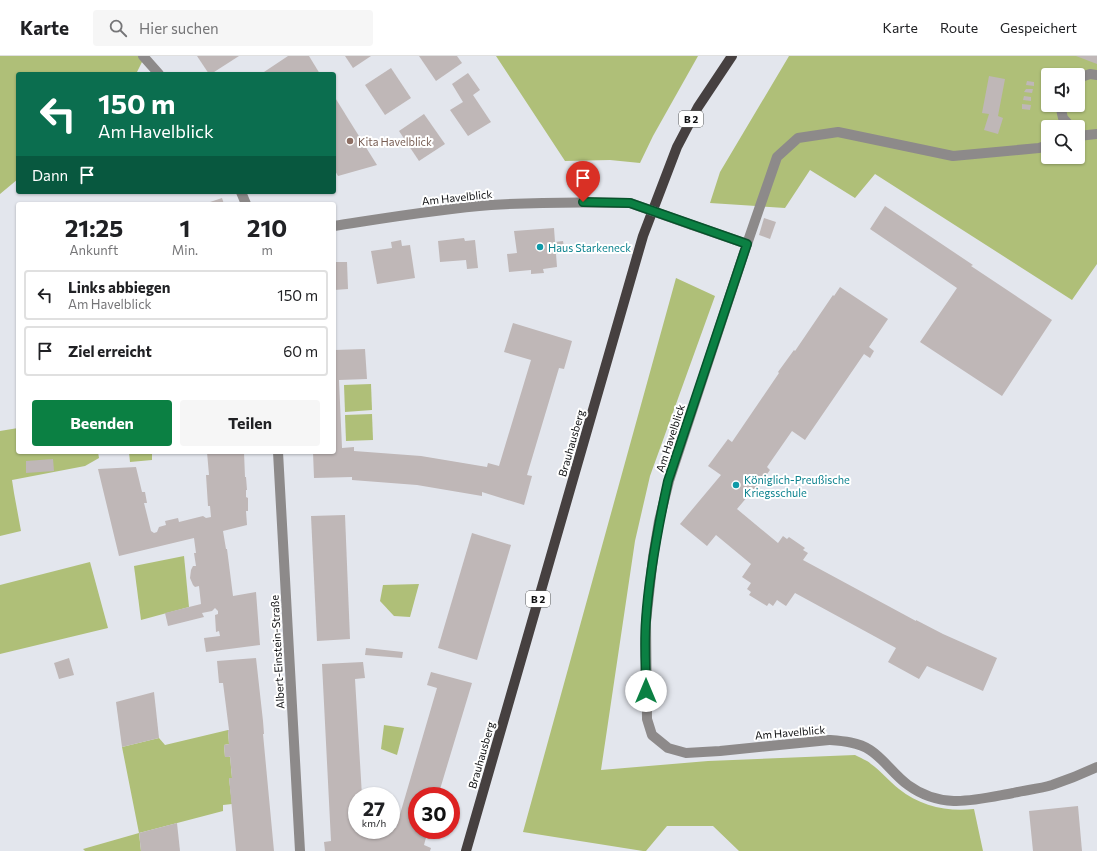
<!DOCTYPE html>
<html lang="de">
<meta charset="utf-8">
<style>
:root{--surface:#fff;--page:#f6f6f6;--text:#202124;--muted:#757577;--line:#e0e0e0;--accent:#0b8043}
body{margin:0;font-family:Commissioner,sans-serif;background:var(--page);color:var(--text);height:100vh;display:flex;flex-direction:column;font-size:15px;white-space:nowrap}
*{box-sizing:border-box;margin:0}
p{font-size:13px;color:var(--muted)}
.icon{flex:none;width:22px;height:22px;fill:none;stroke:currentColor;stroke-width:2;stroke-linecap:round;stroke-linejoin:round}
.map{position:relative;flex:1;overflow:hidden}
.details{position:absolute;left:16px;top:146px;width:320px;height:252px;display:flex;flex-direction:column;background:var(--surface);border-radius:4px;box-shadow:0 1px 3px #0004}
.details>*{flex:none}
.hud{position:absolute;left:16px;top:16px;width:320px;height:122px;border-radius:4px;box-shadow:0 1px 3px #0004;background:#0b6e4f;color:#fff;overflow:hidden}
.controls{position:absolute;left:1041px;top:12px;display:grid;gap:8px}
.controls a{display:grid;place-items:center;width:44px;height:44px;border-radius:4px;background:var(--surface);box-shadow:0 1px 3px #0004;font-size:20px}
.speed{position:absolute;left:348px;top:731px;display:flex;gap:8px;font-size:20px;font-weight:700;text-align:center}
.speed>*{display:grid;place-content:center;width:52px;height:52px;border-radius:50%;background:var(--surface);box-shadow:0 1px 3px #0004;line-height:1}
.speed small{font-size:10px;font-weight:400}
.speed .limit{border:6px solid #d22;background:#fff;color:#111}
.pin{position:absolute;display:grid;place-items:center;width:34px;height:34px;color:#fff;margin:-41px -17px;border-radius:50% 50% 50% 0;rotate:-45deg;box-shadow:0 0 4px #0007}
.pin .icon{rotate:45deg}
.me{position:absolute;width:44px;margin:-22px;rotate:0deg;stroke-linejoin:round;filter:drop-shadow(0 0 3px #0008)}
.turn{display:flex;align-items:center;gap:14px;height:84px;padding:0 16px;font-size:18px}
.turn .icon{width:52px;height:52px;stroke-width:2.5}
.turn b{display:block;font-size:28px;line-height:34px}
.then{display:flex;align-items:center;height:38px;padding:0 16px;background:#0003;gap:8px;font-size:15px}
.eta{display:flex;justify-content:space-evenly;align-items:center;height:68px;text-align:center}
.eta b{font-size:24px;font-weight:700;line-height:28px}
.cta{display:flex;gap:8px;margin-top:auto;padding:8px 16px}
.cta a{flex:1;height:46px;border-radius:4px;background:var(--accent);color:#fff;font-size:16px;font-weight:700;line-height:46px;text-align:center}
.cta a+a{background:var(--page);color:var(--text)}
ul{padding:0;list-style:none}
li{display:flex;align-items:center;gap:12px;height:50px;margin:0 8px 6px;padding:0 8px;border:2px solid var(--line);border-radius:4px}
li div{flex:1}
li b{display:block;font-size:15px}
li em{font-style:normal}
header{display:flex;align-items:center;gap:24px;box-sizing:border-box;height:56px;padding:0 20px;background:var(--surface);border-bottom:1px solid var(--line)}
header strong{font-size:19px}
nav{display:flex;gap:22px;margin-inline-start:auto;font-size:14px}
.search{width:280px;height:36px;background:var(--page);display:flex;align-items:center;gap:10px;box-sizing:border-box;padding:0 14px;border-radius:4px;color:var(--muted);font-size:15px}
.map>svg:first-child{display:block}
.green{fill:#afbf78;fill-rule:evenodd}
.building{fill:#bfb7b7}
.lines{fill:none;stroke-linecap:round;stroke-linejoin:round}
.lane{stroke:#8d8a8a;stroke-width:10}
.street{stroke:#8d8a8a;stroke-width:10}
.primary{stroke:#464040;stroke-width:10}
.street-bridge{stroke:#8d8a8a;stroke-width:10}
.route-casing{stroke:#07532c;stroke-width:10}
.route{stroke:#0b8043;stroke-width:7}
.education-dot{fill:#8d6e63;stroke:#fff;stroke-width:1.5}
.culture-dot{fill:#0f9aa8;stroke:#fff;stroke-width:1.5}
.labels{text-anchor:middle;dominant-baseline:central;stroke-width:4;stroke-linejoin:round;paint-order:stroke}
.shield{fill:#fff;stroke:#575859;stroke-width:1}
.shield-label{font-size:10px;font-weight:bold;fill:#0f1012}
.education-label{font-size:11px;fill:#785e54;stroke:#fff;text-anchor:start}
.street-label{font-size:11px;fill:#0f1012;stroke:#fff}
.culture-label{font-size:11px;fill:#0d838f;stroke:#fff;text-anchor:start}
</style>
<header>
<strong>Karte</strong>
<div class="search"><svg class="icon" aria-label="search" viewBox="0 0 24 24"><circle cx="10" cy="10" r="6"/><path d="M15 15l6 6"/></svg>Hier suchen</div>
<nav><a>Karte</a><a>Route</a><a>Gespeichert</a></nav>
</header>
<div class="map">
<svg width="1097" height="795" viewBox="0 0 1097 795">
<rect width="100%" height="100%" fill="#e3e6ed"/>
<g class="green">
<path d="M0,0H145L136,18H18V123L0,138Z"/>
<path d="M496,0H698L653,80L640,107L610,104L565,105Z"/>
<path d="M789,0H1097V208L1072,244L875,118L855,142L810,114L785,152L710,147L720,116ZM1048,19H1078V49H1048ZM1048,71H1078V101H1048Z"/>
<path d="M676,222L715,240L650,420L635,485L601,714L708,705L855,699C860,702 867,704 871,708C881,715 889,725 899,733C920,750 947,756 974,753L983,795H739L713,770H667L646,795H643L523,776Z"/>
<path d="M371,328L372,354L345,356L344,329Z"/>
<path d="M372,358L373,384L346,385L345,359Z"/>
<path d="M18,372V396H98L99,402L85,410L12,424L14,437L21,475L0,480V375Z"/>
<path d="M129,396H152V404L130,406Z"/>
<path d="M184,500L189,551L141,564L134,510Z"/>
<path d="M90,506L108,572L0,598V529Z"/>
<path d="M419,528L410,561L394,560L380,545L383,529Z"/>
<path d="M384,669L404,672L397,699L381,693Z"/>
<path d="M228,674L229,688L224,689L225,701H229L230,700L232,722H229L232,748L223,749V755L139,777L141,795H85L83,793L139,777L122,691L159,682L165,689Z"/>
</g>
<g class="building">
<path d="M197,0H239L211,18H209Z"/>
<path d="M288,0H309L320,18H261Z"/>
<path d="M345,0H371L353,12Z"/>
<path d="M419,0H457L462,7L436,25Z"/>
<path d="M1076,0H1097V8Z"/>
<path d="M391,12L411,42L385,59L365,29Z"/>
<path d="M468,17L480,34L473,39L491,66L468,80L450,54L463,46L452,28Z"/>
<path d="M989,20L1005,23L998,60L1003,62L998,78L984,74L989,58L982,57Z"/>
<path d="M1027,25L1034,26V30L1026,29Z"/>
<path d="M1026,33H1033L1032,37L1024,36Z"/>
<path d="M334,40L377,109L338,120L334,113Z"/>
<path d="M1024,40L1031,41V45L1023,44Z"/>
<path d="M1022,48L1031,49L1030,54L1022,53Z"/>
<path d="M424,58L445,88L419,105L399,75Z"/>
<path d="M222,142L224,148H204Z"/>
<path d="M885,150L973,209L971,210L1052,264L1002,340L920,286L957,232L870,173Z"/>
<path d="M764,162L776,166L770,183L759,179Z"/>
<path d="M554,172L555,186L563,185L565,197L556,198L557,211L543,213L544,217L531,218V214L509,216L507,198L517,197L514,175Z"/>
<path d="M464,182L465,185L475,184L478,212L467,213L466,204L440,206L438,185Z"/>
<path d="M401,184L402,190L410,189L415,222L377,228L371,195L392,192L391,186Z"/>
<path d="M334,206H347L348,233L334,234Z"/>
<path d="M840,231L888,263L869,291L874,295L870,302L864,298L805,384L792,375L767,411L770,414L750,441L748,440L737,453L778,487L783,480L787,483L789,481L805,492L803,494L808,497L803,504L916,565V564L943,578L997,602L983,635L927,610L919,623L888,606L896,592L795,537L786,550L777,544L773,550L769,547L767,550L749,539L751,536L747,533L751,527L742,521L751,508L716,479L707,490L680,468L721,419L708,410L728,383L732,386L779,317L778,316L794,294L795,295L833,239L834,240Z"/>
<path d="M513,267L572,285L564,313L559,312L527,419L532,420L524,449L482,436V440L417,429L352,424V421L314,422L313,396H334V294L365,293L367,323L339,324L342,392L354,391V395L421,400L487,411L488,407L499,410L531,304L504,296Z"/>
<path d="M207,396H244L245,421H246L247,434H246V441L248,442V455H246L247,469L223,475L226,493H227L233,540L256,536L260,589L206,596L204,582L220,580L219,575L216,576L215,559L218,558V555L215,552L212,555L202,557L204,561L168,570L165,557L201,548L199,530L195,531L193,529L190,522L191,514L193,510H196L194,497H196L194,482L119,500L98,413L136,411L142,436H145L147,447H144L151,475L154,477L157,476L159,471L166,469L165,465L178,462L179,466L203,460L206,462L211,461L210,450H208L206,419H209Z"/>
<path d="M53,403L54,415L26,417V405Z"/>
<path d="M345,459L350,583L317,585L311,460Z"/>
<path d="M472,477L511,489L477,604L438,592Z"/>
<path d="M366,592L403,596L402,602L365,599Z"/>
<path d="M69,602L74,619L59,623L54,607Z"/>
<path d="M256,602L263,665L264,678H263L274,795H236L229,722H232L230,700L229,701H225L224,689L229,688L228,674H229L223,627H219L217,605Z"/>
<path d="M363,606L365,622L355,623L362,740H357V774H391V772H396L437,632L427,629L431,616L472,627L438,740H417V774H428L424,789L431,792L430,795H325L324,786L331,785L322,608Z"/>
<path d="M154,636L159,682L122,691L116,646Z"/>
<path d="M1078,750L1082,795H1033L1029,755Z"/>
<path d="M177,767L180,795H141L139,777Z"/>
</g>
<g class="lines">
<g class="lane">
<path d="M1078,22L1090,18L1097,19"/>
<path d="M1060,49L1063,62L1071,71"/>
<path d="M1078,80L1097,78"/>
<path d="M747,188L777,101L798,82L838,76L953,100L1039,92L1048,89"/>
</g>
<g class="street">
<path d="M143,0L159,18"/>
<path d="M241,136L246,148"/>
<path d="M692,169L747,188L669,425L659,465L653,501L646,566L647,663L652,679L668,692L686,697L720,695L829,684C842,685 858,686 870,694C884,703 894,719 908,729C942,754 975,744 1013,737C1026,734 1039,733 1052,729C1067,724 1082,718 1097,711"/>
<path d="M334,170C386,162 438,153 491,149C537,146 584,146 630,147"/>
<path d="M278,396L300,795"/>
</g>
<path class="primary" d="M466,795L643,180L677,91L698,51L732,0"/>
<path class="street-bridge" d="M630,147L692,169"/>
</g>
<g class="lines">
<defs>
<path id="route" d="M583,146L630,147L747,188L668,425C658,471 649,517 646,564C644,588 646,612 646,635"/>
</defs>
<use href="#route" class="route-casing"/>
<use href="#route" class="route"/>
</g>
<circle class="education-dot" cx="350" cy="85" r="4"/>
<g class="culture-dot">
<circle cx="540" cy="191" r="4"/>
<circle cx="736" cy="429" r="4"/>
</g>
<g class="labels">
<g class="shield">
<rect x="679" y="55" width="24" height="16" rx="3"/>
<rect x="526" y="535" width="24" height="16" rx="3"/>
</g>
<g class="shield-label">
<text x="691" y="63">B 2</text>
<text x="538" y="543">B 2</text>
</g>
<g class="education-label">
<text x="358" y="85">Kita Havelblick</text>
</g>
<g class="street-label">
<text transform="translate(457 141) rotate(-6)">Am Havelblick</text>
<text transform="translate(670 382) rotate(-72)">Am Havelblick</text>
<text transform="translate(571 387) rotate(-74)">Brauhausberg</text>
<text transform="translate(277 596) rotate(-93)">Albert-Einstein-Straße</text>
<text transform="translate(790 676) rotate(-5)">Am Havelblick</text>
<text transform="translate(481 699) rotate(-74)">Brauhausberg</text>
</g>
<g class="culture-label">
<text x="548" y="191">Haus Starkeneck</text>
<text x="744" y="423">Königlich-Preußische<tspan x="744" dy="13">Kriegsschule</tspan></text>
</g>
</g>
</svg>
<div class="controls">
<a><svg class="icon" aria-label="sound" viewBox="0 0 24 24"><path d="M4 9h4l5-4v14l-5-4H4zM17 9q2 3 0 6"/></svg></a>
<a><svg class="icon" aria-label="search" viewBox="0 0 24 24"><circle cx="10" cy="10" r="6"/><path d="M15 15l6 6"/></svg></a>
</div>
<div class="speed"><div>27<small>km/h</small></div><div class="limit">30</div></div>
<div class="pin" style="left:583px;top:146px;background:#d93025"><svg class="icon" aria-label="arrive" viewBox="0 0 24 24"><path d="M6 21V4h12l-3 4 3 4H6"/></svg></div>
<svg class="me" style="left:646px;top:635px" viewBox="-20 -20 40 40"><circle r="19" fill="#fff"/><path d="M0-13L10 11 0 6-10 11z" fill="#0b8043"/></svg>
<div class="hud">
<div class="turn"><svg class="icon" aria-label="left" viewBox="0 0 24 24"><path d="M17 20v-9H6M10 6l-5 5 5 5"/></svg><div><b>150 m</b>Am Havelblick</div></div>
<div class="then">Dann<svg class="icon" aria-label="arrive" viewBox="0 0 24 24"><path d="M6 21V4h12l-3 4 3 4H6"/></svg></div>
</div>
<section class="details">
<div class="eta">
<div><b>21:25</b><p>Ankunft</p></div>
<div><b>1</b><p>Min.</p></div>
<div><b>210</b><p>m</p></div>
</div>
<ul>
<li><svg class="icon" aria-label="left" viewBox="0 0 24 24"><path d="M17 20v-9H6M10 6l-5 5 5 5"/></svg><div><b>Links abbiegen</b><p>Am Havelblick</p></div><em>150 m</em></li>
<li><svg class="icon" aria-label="arrive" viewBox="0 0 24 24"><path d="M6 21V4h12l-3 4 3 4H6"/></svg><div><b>Ziel erreicht</b></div><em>60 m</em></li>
</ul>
<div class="cta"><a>Beenden</a><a>Teilen</a></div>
</section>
</div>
